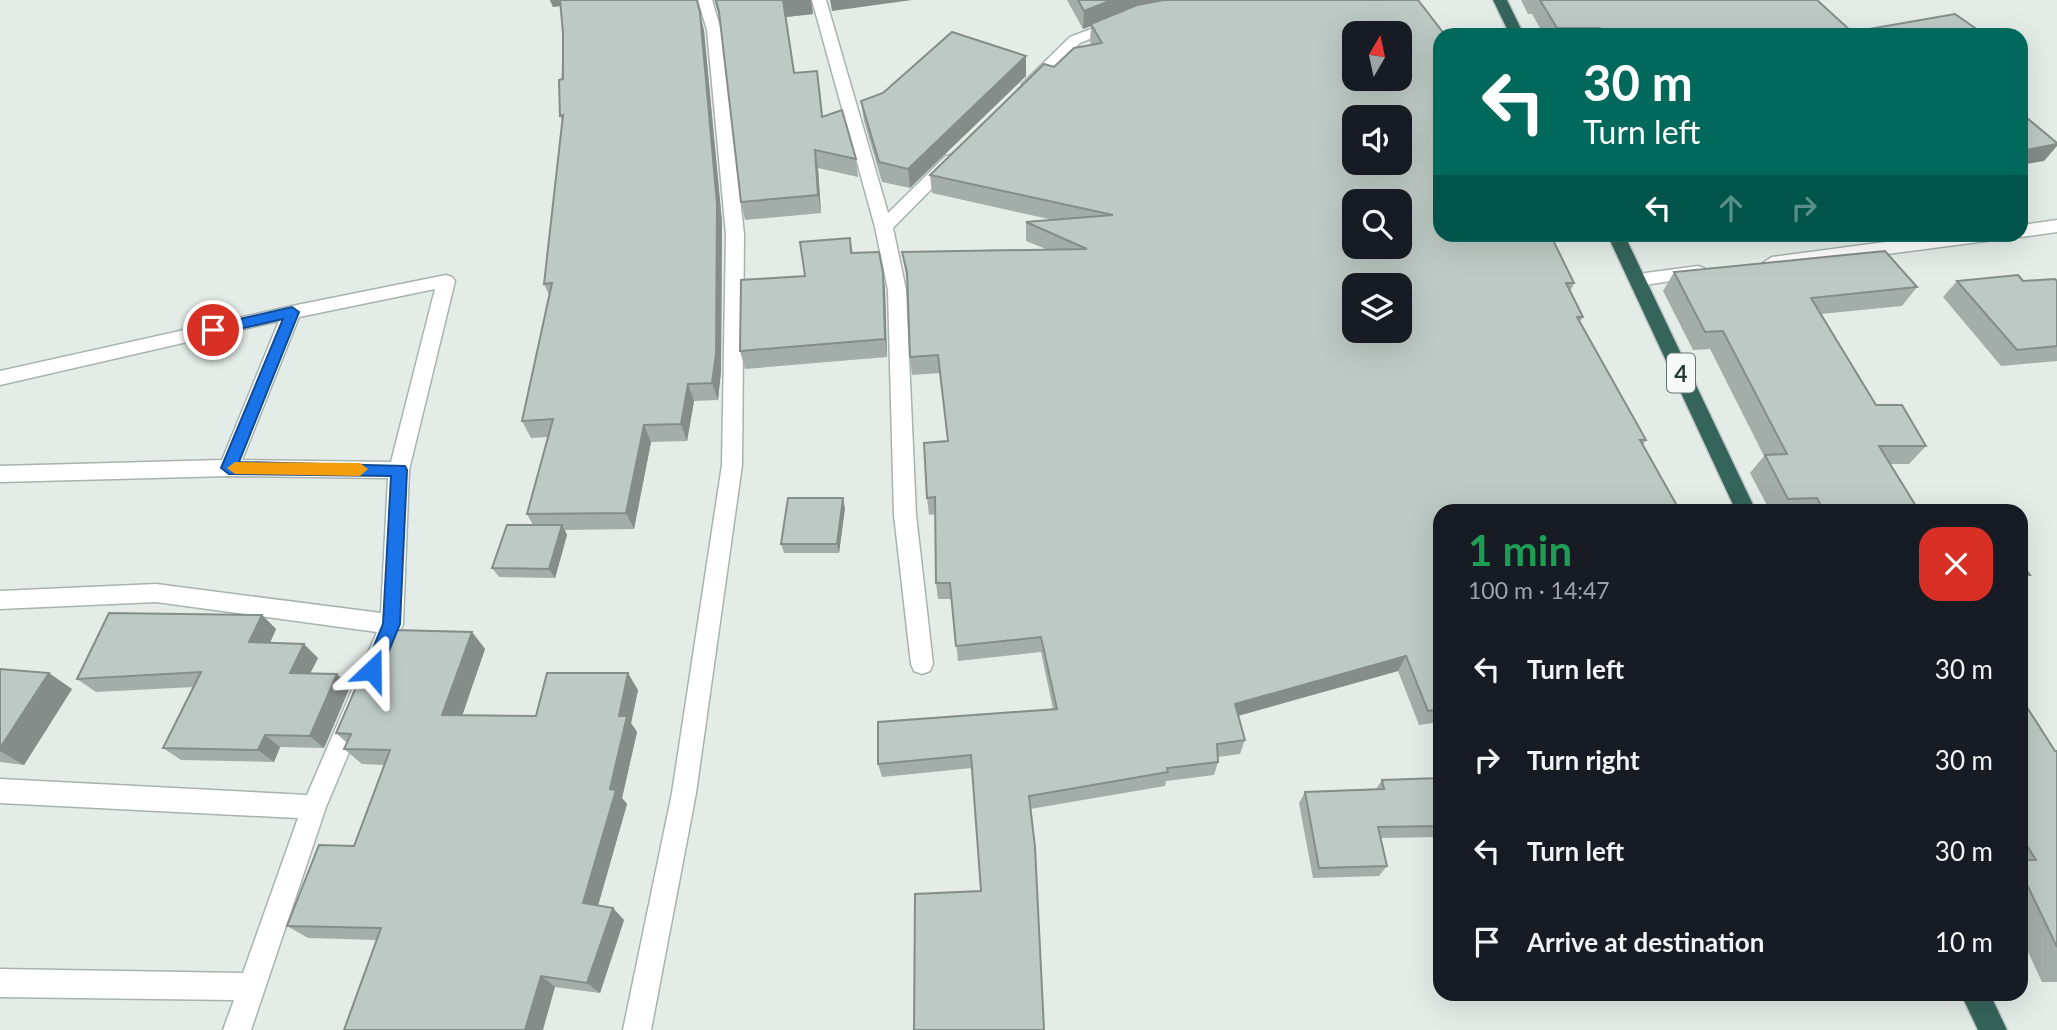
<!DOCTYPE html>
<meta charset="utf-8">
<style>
:root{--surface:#171b24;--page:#20242c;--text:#f1f3f6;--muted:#9ea1a6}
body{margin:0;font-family:Lato,sans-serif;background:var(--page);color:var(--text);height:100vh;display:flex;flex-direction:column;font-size:26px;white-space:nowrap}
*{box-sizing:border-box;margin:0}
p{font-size:23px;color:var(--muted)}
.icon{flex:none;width:38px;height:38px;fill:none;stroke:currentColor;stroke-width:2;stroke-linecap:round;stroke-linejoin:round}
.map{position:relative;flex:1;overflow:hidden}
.side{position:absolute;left:1433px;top:504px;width:595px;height:497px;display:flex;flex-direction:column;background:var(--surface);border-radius:21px;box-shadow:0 7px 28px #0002}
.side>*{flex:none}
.banner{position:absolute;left:1433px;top:28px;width:595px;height:214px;border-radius:21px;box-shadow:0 7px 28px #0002;background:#00695c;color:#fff;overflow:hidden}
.needle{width:46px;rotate:9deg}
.controls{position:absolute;left:1342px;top:21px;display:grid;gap:14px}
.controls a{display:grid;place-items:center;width:70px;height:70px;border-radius:14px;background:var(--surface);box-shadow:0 7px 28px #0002;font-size:35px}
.pin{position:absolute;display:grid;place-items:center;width:60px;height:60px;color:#fff;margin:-30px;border:4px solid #fff;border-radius:50%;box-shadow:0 2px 7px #0007}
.me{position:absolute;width:77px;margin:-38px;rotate:23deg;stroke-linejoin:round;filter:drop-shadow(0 0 5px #0008)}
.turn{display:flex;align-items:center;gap:24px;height:147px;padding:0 35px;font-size:32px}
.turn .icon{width:91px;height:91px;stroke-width:2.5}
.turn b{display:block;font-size:49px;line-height:60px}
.lanes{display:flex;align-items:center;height:66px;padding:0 35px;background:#0003;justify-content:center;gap:35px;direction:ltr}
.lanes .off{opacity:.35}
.round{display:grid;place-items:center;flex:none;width:74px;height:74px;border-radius:21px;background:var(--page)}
.headline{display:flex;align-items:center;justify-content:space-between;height:119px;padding:0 35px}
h1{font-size:42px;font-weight:700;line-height:52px;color:#1e9e55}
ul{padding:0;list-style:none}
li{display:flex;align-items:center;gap:21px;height:91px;padding:0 35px}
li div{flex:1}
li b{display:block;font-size:26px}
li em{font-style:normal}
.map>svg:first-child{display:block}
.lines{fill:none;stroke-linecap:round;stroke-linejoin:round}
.street-casing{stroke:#a7b3af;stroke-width:3}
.highway-casing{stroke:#c2c8c6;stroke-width:3}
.street{fill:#fff;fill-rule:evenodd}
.highway{fill:#35645a;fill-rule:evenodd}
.wall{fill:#a3ada9}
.shaded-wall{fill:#848d89}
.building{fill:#bdc9c4;stroke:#848d89;stroke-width:2;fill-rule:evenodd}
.route{fill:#1a73e8;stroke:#114b97;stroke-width:2}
.slow{fill:#f59e0b}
.labels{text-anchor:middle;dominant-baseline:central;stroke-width:5;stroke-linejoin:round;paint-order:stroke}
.shield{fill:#f5f9f7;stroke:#64746f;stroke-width:2}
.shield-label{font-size:23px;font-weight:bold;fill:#263b35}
</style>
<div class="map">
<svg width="2057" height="1030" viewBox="0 0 2057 1030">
<rect width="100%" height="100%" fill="#e4ece8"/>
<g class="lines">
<defs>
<g id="street">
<path d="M698,0H712L721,30L744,234L742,465L696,793L651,1030H623L672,793L722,465L726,234L707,30Z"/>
<path d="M812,0H826L888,213L946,156L952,155L960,160L893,228L906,290L916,515L933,664L930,671L922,674L914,671L911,664L894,515L888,290L875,227Z"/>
<path d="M1117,19L1122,20L1124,23L1122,26L1080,43L1035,87H1025L1022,84L1025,81L1070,37Z"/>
<path d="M2057,220V232L2021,237L2015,234H2021V225Z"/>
<path d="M1946,234H2002L1994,240L1772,269L1763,263L1772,257Z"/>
<path d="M1698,266L1704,268L1707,272L1704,276L1638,286L1629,280L1638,274Z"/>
<path d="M446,275L452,277L455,281L409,470L403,624L326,807L251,1030H223L234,1000L0,997V969L243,973L298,818L0,803V779L307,795L377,632L156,602L0,609V591L156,584L381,613L388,478L229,476L0,482V466L222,460L279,321L0,385V371L292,306ZM435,289L391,462L242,460L299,317Z"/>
</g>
<g id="highway">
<path d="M1493,0H1507L1524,35H1510Z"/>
<path d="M1607,234H1624L1756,511H1736Z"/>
<path d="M1961,994H1990L2007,1030H1978Z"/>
</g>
</defs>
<use href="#street" class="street-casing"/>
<use href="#highway" class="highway-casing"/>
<use href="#street" class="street"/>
<use href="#highway" class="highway"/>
</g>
<g class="wall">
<path d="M550,0H697L704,31L722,222L721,371L718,400L694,401L687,441L651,442L634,529L565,530L567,535L555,578L499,577L492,568L533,525L527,514L548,437L531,438L522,421L549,295L544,284L562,120L560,116L563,33L561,6L553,7Z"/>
<path d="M714,0H811L813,14L786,17L795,73L820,88L823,116L856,159L858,177L818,168L821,213L745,220L741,202L720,19Z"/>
<path d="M1067,0H1418L1440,234L1574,283L1570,292L1583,317L1580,322L1646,440L1643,445L1440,511V722L1419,725L1398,671L1238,716L1245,740L1240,754L1218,757V762L1214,775L1166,781L1165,786L1030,809L981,891L972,768L882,777L878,764L1053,709L1041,652L958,661L952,599H938L936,583L935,514L929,515L927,498L948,441L940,373L912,375L910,357L907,282L902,252L1046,249L1026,241V222L1053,220L932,193L930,175L1054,67L1092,45L1090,42L1091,26L1083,29Z"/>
<path d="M1521,0H1817L1852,32L1985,35H1544L1532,14H1528Z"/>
<path d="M1026,56V76L910,188L882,182L864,121L861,101L883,93Z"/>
<path d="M850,238L853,253L883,272L885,290L887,357L745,369L740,351Z"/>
<path d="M1674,272L1917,287L1902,306L1821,314L1876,405L1926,446L1909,464H1890L1919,511H1770L1750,473L1764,456L1710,349L1693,350L1663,291Z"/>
<path d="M1957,281H2057V361L2001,366L1943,297Z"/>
<path d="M845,508L839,553H784L781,544Z"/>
<path d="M2021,563L2030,575L2021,581Z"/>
<path d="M262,615L276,629L270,643L318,658L310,673L337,674L350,687L324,748L280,747L274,762L181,760L163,748L194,687L96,692L77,679Z"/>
<path d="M472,632L485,649L462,715L536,716L638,690L631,723L637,732L622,798L627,804L598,906L624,920L600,993L555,987L377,940L308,938L287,926L354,846L384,765L362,764L344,749L347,743L336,733Z"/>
<path d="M0,669L72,689L24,765L0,762Z"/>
<path d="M2021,698L2055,751H2057V982H2042L2021,937Z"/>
<path d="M1440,778V837L1380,838L1387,866L1379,876L1313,878L1299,803L1305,792L1376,789L1382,780Z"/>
</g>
<g class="shaded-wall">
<path d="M550,0H563L565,5L553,7Z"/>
<path d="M783,0H811L813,14L786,17Z"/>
<path d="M830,0H912L832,11Z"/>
<path d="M1112,0H1184L1091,24V26L1083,29L1084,11Z"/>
<path d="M700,13L704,31L722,222L721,371L718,400L712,383Z"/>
<path d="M1026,56V76L910,188L908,169Z"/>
<path d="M2057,144V146L2044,161L2021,165V151Z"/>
<path d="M815,150L818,168L821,213L818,195Z"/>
<path d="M883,272L885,290L887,357L885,339Z"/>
<path d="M688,384L694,401L687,441L681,424Z"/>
<path d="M644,425L651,442L634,529L626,513Z"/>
<path d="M843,498L845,508L839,553L837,544Z"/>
<path d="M562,525L567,535L555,578L549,569Z"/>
<path d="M262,615L276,629L264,656L249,642Z"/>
<path d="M472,632L485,649L457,731L442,715Z"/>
<path d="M304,644L318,658L304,686L290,673Z"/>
<path d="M1406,656L1398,671L1230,718L1235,704Z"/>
<path d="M49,673L72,689L24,765L0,751V748Z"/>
<path d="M628,673L638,690L631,723L637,732L622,798L627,804L595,916L583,903L610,789L619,716Z"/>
<path d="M337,674L350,687L324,748L310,736Z"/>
<path d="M265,735L280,747L274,762L258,750Z"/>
<path d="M613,908L624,920L600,993L587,983Z"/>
<path d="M541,976L555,987L543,1030H525Z"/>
</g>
<g class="building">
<path d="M560,0H697L700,13L717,204L716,354L712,383L688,384L681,424L644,425L626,513L527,514L553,419L522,421L552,283L544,284L563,115L560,116L559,80L563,79V33Z"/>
<path d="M716,0H783L794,73L817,71L822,117L842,110L856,159L815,150L818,195L741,202L719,12Z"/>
<path d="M1078,0H1112L1084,11Z"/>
<path d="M1164,0H1418L1445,35H1440V234H1550L1574,283H1566L1583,317H1577L1646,440H1640L1680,511H1440V709L1428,711L1406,656L1235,704L1245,740L1217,744L1218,762L1167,768L1168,772L1029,796L1035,847L1044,1030H914L915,894L981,891L971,755L878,764V722L1057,709L1041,637L956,646L950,583H936L935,497L927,498L924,443L948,441L938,355L910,357L907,272L902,252L1087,249L1026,222L1113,215L930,175L1044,64L1054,67L1074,48L1102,43L1091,24L1137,5ZM1354,33H1400V79H1354ZM1354,117H1400V163H1354ZM1354,201H1400V247H1354ZM1354,285H1400V331H1354Z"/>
<path d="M1540,0H1817L1852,32L1955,14L1985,35H1605L1600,28H1557Z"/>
<path d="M952,32L1026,56L908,169L879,162L861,101L883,93Z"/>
<path d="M2021,113L2057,143V144L2021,151Z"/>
<path d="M850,238L851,253L879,252L883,272L885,339L740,351L741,280L805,276L800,242Z"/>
<path d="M1885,251L1917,287L1811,298L1876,405H1902L1926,446H1879L1919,511H1824L1817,498L1788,499L1765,455L1787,454L1723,331L1705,332L1674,272Z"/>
<path d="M2018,275L2023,281L2055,279L2057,281V346L2017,350L1957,281Z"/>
<path d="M788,498H843L837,544H781Z"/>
<path d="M507,525H562L549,569L492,568Z"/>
<path d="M2021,563L2030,575H2021Z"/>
<path d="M109,613L262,615L249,642L304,644L290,673L337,674L310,736L265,735L258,750L163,748L201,672L77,679Z"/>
<path d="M393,630L472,632L442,715L536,716L547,673H628L619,716H627L610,789L616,790L583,903L613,908L587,983L541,976L525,1030H344L381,928L287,926L319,845L354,846L390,750L344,749L351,734L336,733L363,671L376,672Z"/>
<path d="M0,669L49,673L0,748Z"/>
<path d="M2021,698L2055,751H2057V947L2021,872V860H2036L2021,836Z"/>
<path d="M1440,778V826L1378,827L1387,866L1319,868L1305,792L1384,789L1382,780Z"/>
</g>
<path class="route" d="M292,307L299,312L239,462L405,466L407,470L400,624L379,675L372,677L366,675L364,670L383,624L391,476L229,474L221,468L283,319L213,335L206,330L213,325Z"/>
<path class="slow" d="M235,462L360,463L368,469L360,476L235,474L227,468Z"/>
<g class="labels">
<rect class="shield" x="1667" y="353.5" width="28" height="39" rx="5"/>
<g class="shield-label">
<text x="1681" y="373">4</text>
</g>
</g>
</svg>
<div class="controls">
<a><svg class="needle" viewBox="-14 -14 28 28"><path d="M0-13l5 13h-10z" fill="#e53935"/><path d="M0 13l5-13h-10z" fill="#9ea1a6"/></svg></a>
<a><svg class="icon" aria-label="sound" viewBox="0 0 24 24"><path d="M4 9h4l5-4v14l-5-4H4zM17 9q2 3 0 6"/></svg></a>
<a><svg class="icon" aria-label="search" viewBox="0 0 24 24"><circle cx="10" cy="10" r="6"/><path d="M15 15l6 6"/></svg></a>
<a><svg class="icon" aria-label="layers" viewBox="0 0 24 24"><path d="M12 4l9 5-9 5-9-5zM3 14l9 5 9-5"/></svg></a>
</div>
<div class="pin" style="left:213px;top:330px;background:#d93025"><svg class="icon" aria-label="arrive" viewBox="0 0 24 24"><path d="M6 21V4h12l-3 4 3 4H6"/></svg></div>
<svg class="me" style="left:372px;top:670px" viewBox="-20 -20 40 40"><path d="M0-17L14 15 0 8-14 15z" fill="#1a73e8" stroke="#fff" stroke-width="4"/></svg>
<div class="banner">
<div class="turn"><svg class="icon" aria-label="left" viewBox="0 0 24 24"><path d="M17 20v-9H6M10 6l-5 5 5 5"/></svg><div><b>30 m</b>Turn left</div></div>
<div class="lanes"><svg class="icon" aria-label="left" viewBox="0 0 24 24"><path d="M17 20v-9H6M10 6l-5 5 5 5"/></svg><svg class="icon off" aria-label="ahead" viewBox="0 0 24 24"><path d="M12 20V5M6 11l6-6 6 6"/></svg><svg class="icon off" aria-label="right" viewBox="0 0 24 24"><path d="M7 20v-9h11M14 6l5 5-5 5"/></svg></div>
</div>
<section class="side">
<div class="headline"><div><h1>1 min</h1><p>100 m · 14:47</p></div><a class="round" style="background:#d93025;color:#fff"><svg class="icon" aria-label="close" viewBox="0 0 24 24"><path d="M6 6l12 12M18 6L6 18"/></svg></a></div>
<ul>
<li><svg class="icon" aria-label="left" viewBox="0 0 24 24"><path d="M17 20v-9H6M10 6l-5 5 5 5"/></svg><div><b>Turn left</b></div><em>30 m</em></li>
<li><svg class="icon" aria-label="right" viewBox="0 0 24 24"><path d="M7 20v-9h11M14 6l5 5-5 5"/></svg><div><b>Turn right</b></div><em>30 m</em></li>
<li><svg class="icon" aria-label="left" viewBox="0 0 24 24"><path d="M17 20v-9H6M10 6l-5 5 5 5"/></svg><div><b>Turn left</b></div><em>30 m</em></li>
<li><svg class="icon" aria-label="arrive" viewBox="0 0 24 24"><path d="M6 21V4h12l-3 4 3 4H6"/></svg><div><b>Arrive at destination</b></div><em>10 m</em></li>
</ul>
</section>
</div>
